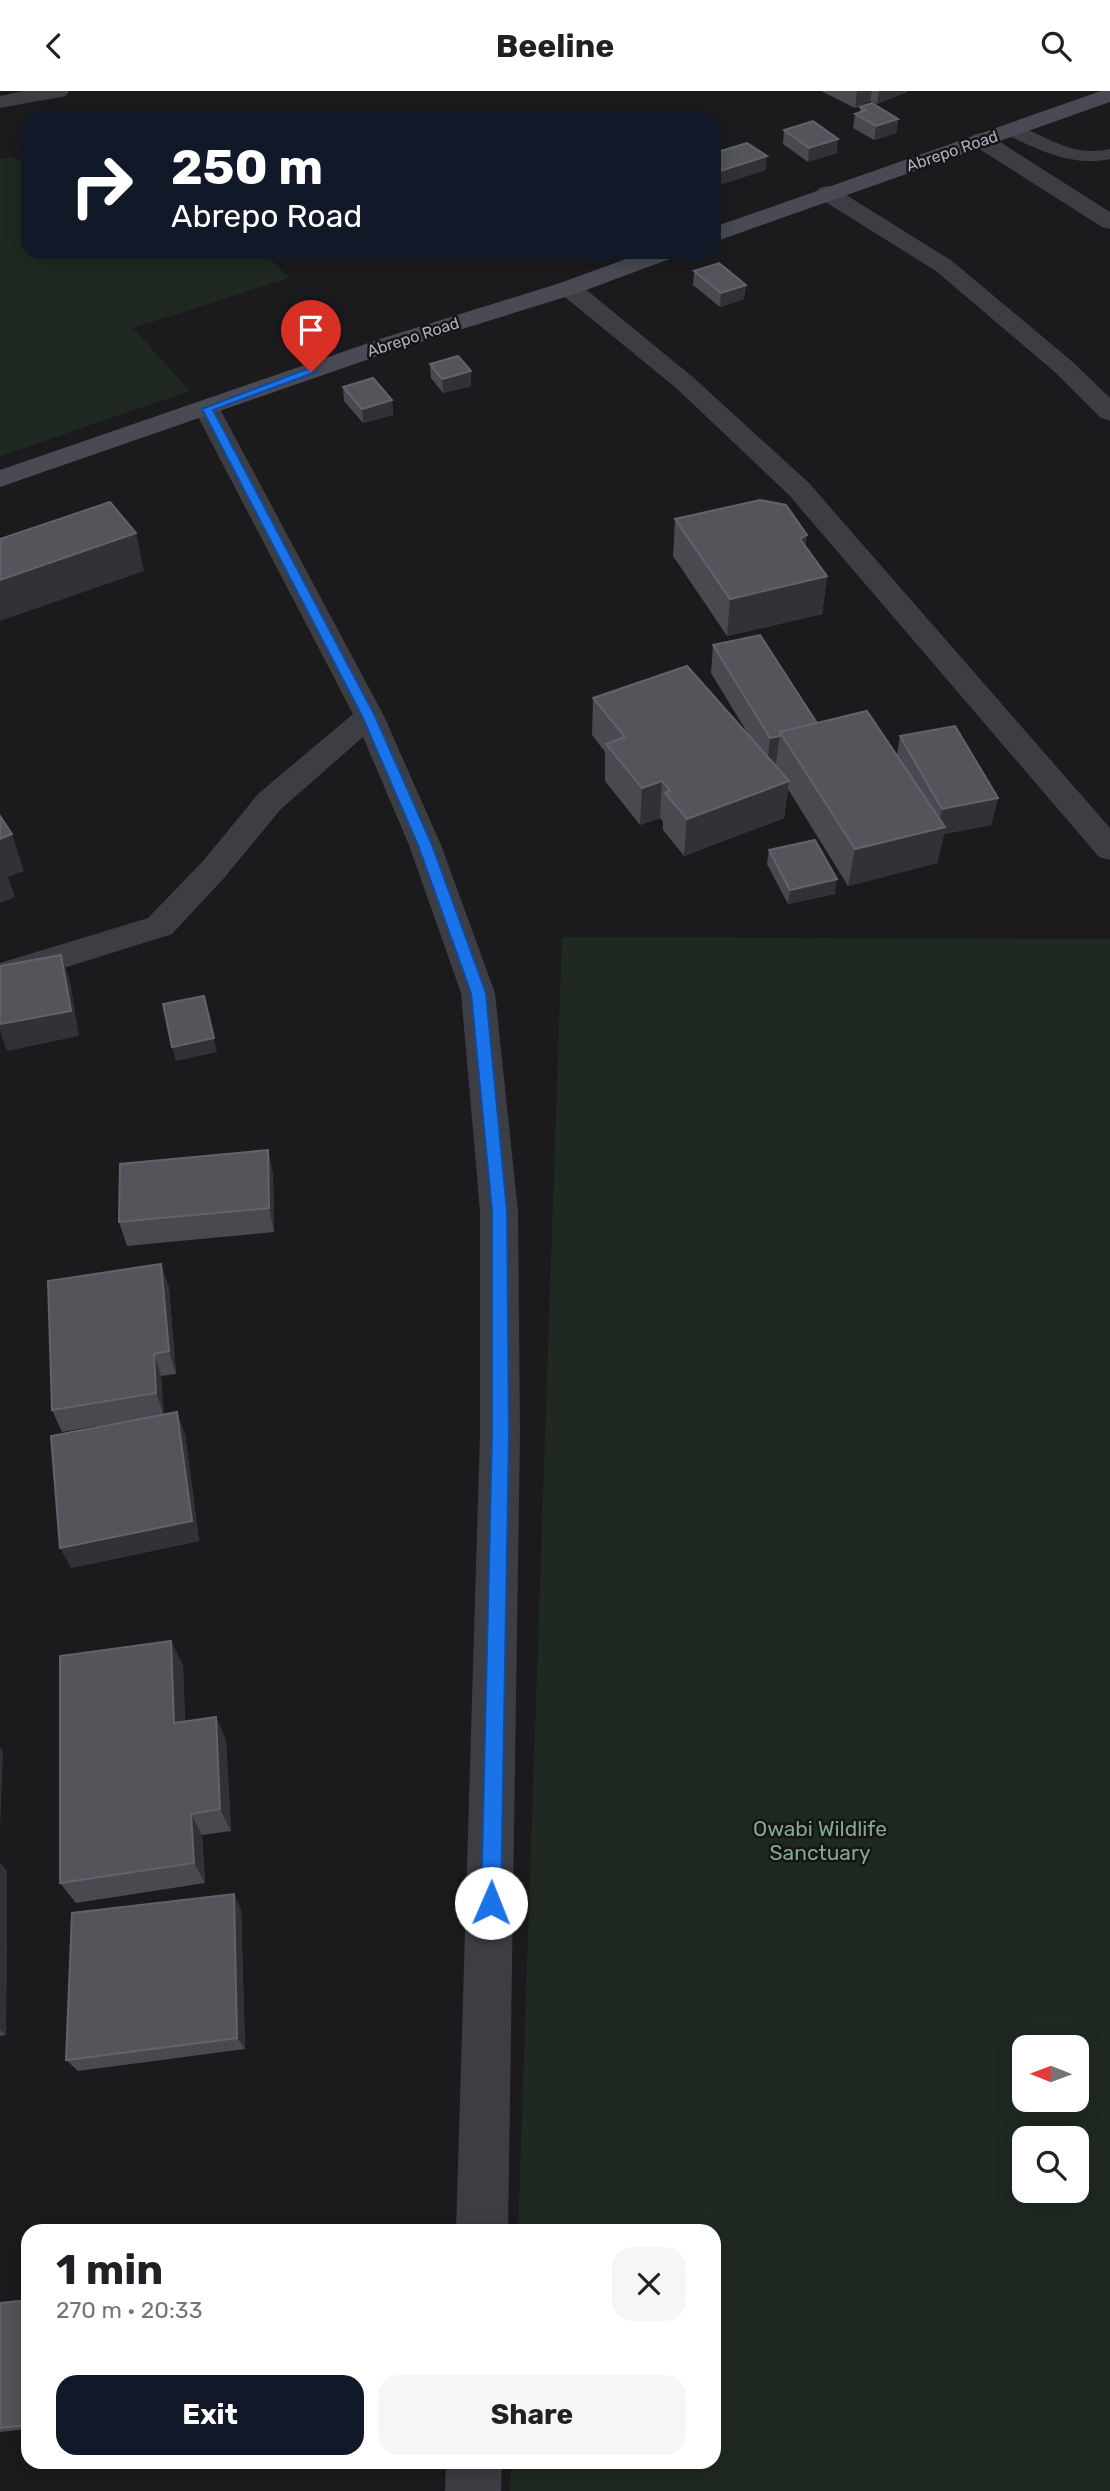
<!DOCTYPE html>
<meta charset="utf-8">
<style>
:root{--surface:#fff;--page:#f6f6f6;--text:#202124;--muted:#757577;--accent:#111827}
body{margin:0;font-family:Rubik,sans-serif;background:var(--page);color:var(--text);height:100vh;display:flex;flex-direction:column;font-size:26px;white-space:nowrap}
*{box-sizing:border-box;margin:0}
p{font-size:23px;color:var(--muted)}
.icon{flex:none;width:38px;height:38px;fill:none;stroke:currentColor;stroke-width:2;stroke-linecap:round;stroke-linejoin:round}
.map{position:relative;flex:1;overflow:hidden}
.details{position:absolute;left:21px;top:2133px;width:700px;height:245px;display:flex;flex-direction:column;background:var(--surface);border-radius:21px;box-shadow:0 4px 18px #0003}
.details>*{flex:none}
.banner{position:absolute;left:21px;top:21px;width:700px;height:147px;border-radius:21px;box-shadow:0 4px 18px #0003;background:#111827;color:#fff;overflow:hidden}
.needle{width:46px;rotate:271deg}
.buttons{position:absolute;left:1012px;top:1944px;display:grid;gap:14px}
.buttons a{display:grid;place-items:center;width:77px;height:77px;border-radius:14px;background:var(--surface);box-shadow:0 4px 18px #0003;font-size:35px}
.pin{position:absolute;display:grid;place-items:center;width:60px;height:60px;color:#fff;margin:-72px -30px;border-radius:50% 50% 50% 0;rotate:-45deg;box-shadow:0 0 7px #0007}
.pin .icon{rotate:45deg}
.me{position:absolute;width:77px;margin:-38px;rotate:1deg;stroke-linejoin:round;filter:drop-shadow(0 0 5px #0008)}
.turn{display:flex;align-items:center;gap:24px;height:147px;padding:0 35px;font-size:32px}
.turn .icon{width:91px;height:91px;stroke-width:2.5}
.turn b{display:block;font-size:49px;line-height:60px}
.round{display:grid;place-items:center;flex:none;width:74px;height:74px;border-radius:21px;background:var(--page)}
.overview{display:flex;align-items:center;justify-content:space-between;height:119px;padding:0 35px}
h1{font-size:42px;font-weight:700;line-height:52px}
.button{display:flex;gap:14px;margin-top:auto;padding:14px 35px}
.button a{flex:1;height:80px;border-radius:21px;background:var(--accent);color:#fff;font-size:28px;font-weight:700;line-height:80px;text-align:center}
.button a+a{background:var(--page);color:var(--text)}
header{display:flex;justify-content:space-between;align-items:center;height:91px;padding:0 35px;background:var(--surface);font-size:32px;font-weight:700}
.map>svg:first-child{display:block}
.green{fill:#1f2922;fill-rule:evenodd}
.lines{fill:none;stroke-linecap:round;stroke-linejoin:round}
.lane{fill:#3d3d44;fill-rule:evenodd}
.street{fill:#3d3d44;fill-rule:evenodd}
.secondary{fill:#494a53;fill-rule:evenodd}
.wall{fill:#494a4f}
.shaded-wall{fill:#323236}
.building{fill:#54555b;stroke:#62636a;stroke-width:2}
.route{fill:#1a73e8;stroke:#114b97;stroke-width:2}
.labels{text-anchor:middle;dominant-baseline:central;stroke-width:5;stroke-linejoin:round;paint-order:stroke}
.far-street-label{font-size:16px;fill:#acafbd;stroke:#151518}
.near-park-label{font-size:21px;fill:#81aa88;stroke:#151518}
</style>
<header><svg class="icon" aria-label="back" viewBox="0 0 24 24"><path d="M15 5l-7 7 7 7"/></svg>Beeline<svg class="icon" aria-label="search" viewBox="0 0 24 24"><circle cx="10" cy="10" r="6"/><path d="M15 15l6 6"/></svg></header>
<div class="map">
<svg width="1110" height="2400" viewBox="0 0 1110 2400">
<rect width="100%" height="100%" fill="#1b1a1d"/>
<g class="green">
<path d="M11,66L28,72V161H263L289,187L133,237L190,300L0,365V68Z"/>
<path d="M562,846L1110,848V2400H510L511,2371H714V2140H518ZM1076,1956V2009H1024V1956ZM1024,2048H1076V2100H1024Z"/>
</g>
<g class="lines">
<path class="lane" d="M1011,34C1049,43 1066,67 1110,58V68C1072,76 1039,59 1005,43L1003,39L1005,35Z"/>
<g class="street">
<path d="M24,0H69L66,5L0,17V5Z"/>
<path d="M981,42L989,44L1110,121V138L1102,136L973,54L970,49L973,44Z"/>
<path d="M827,95L835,97L952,170L1074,272L1110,307V330L1101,327L1056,282L936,180L819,107L816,102L819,97Z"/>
<path d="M569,190L578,192L694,287L809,392L1110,737V769L1099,766L789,404L676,297L560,202L557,197L560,192Z"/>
<path d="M207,310L216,313L220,318L384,625L441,754L495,902L518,1120L520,1343L508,2140H456L480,1343V1120L461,902L409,754L363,646L280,719L225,786L172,843L0,897V872L148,827L203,770L258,703L353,623L194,318L198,313Z"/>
<path d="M446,2371H502L501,2400H445Z"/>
</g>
<g class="secondary">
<path d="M1101,0H1110V11L714,151V136Z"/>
<path d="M645,161H679L675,166L578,202L398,258L0,396V379L380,248L560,192Z"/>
</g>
</g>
<g class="wall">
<path d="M821,0H907V1L877,13L870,10L855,17Z"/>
<path d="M860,16L898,28L896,42L874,49L853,37L855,23L860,21Z"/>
<path d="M784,39L837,62L808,71L783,53Z"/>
<path d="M694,180L746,194L744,208L720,216L693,194Z"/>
<path d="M430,273L471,280V295L443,302L431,287Z"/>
<path d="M343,296L392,309L393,324L363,332L344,310Z"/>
<path d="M675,428L806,457L827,485L822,523L727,545L673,465Z"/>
<path d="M713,554L817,632L897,664L900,645L998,707L991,734L944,743L937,772L848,795L788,698L784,727L684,765L663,739V731L660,727L640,734L605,690V661L592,644L593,607L748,643L711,582Z"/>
<path d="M769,759L835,803L788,813L767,773Z"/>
<path d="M268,1059L273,1084L274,1141L127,1155L119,1131Z"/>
<path d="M161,1173L169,1197L176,1283L161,1285L163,1323L185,1343L199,1450L71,1477L139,1328L62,1341L52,1319Z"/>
<path d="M171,1550L183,1575L185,1631L216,1626L226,1650L231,1740L202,1744L205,1792L76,1812L60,1792Z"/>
<path d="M0,1772L7,1780L6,1944L0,1945Z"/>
<path d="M241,1818L245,1958L78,1980L66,1969Z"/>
<path d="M28,2209V2338L0,2341V2212Z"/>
</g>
<g class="shaded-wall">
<path d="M857,0H872L870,10L855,17Z"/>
<path d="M879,0H907V1L877,13Z"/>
<path d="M898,28L896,42L874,49L876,35Z"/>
<path d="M838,48L837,62L808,71L809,57Z"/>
<path d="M767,65L766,79L714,96V82Z"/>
<path d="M746,194L744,208L720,216L721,202Z"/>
<path d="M471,280V295L443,302L442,288Z"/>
<path d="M392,309L393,324L363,332L362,318Z"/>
<path d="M136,442L144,480L0,530V489Z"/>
<path d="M807,444L803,482L800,448Z"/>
<path d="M827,485L822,523L727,545L730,508Z"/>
<path d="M780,645L776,672L767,675L770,647Z"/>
<path d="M662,690L660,727L640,734L642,697Z"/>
<path d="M789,690L784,727L684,765L687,728Z"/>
<path d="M998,707L991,734L944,743L937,772L848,795L855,758L937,738L942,718Z"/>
<path d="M12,743L24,780L8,786L15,806L0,812V748Z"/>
<path d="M837,788L835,803L788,813L790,799Z"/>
<path d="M61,864L70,890L79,945L7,960L0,940V933Z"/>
<path d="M204,905L217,961L176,970L172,956Z"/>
<path d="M268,1059L273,1084L274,1141L269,1117Z"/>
<path d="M161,1173L169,1197L176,1283L169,1260Z"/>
<path d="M154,1263L161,1285L164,1324L156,1302Z"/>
<path d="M177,1321L185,1343L199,1450L71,1477L60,1457Z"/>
<path d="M171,1550L183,1575L186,1656L174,1632Z"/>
<path d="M216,1626L226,1650L231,1740L220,1718Z"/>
<path d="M0,1656L3,1660L0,1740Z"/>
<path d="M191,1723L202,1744L205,1792L194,1772Z"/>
<path d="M0,1772L7,1780L6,1944L0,1939Z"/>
<path d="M234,1803L241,1818L245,1958L237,1947Z"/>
</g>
<g class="building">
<path d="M872,12L898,28L876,35L855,23L866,19L860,16Z"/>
<path d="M813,30L838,48L809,57L784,39Z"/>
<path d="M747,52L767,65L714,82V62Z"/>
<path d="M719,172L746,194L721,202L694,180Z"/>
<path d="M458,265L471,280L442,288L430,273Z"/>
<path d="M373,287L392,309L362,318L343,296Z"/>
<path d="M760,409L786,414L807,444L800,448L827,485L730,508L675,428Z"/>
<path d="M110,411L136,442L0,489V448Z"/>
<path d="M760,544L817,632L780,641V645L770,647L713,554Z"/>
<path d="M687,575L789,690L687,728L665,702L670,700L662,690L642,697L606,653L625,646L593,607Z"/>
<path d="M867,620L945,736L855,758L780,641Z"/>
<path d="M955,635L998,707L942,718L900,645Z"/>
<path d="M0,725L12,743L0,748Z"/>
<path d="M815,749L837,788L790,799L769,759Z"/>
<path d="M61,864L71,920L0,933V875Z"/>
<path d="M204,905L214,947L172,956L163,913Z"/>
<path d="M268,1059L269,1117L119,1131L120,1073Z"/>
<path d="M161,1173L169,1260L154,1263L156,1302L52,1319L48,1190Z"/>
<path d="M177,1321L192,1430L60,1457L51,1345Z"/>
<path d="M171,1550L174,1632L216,1626L220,1718L191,1723L194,1772L60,1792V1565Z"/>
<path d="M234,1803L237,1947L66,1969L72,1822Z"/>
<path d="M28,2209V2334L0,2337V2212Z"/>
</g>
<path class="route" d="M307,278L316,281L213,319L375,625L432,754L486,902L507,1120L509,1343L501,1812L498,1819L491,1822L484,1819L481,1812L492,1343V1120L471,902L418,754L362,625L202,318Z"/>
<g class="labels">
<g class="far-street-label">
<text transform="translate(952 60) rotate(-19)">Abrepo Road</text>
<text transform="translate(413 246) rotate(-18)">Abrepo Road</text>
</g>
<g class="near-park-label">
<text x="820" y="1737">Owabi Wildlife<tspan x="820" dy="24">Sanctuary</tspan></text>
</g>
</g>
</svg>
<div class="buttons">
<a><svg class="needle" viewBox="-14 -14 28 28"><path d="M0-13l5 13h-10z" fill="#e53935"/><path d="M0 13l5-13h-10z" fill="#757577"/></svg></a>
<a><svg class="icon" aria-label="search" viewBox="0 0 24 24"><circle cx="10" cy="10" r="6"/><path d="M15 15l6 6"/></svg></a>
</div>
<div class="pin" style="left:311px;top:281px;background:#d93025"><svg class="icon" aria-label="arrive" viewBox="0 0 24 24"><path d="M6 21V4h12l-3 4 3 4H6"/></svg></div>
<svg class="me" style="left:491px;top:1812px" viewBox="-20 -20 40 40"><circle r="19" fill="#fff"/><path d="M0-13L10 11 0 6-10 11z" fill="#1a73e8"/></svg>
<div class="banner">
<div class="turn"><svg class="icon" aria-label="right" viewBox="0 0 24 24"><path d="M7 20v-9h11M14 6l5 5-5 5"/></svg><div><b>250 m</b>Abrepo Road</div></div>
</div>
<section class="details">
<div class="overview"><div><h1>1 min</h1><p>270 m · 20:33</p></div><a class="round"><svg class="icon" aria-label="close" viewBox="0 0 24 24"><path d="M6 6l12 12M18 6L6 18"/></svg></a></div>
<div class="button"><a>Exit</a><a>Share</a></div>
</section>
</div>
